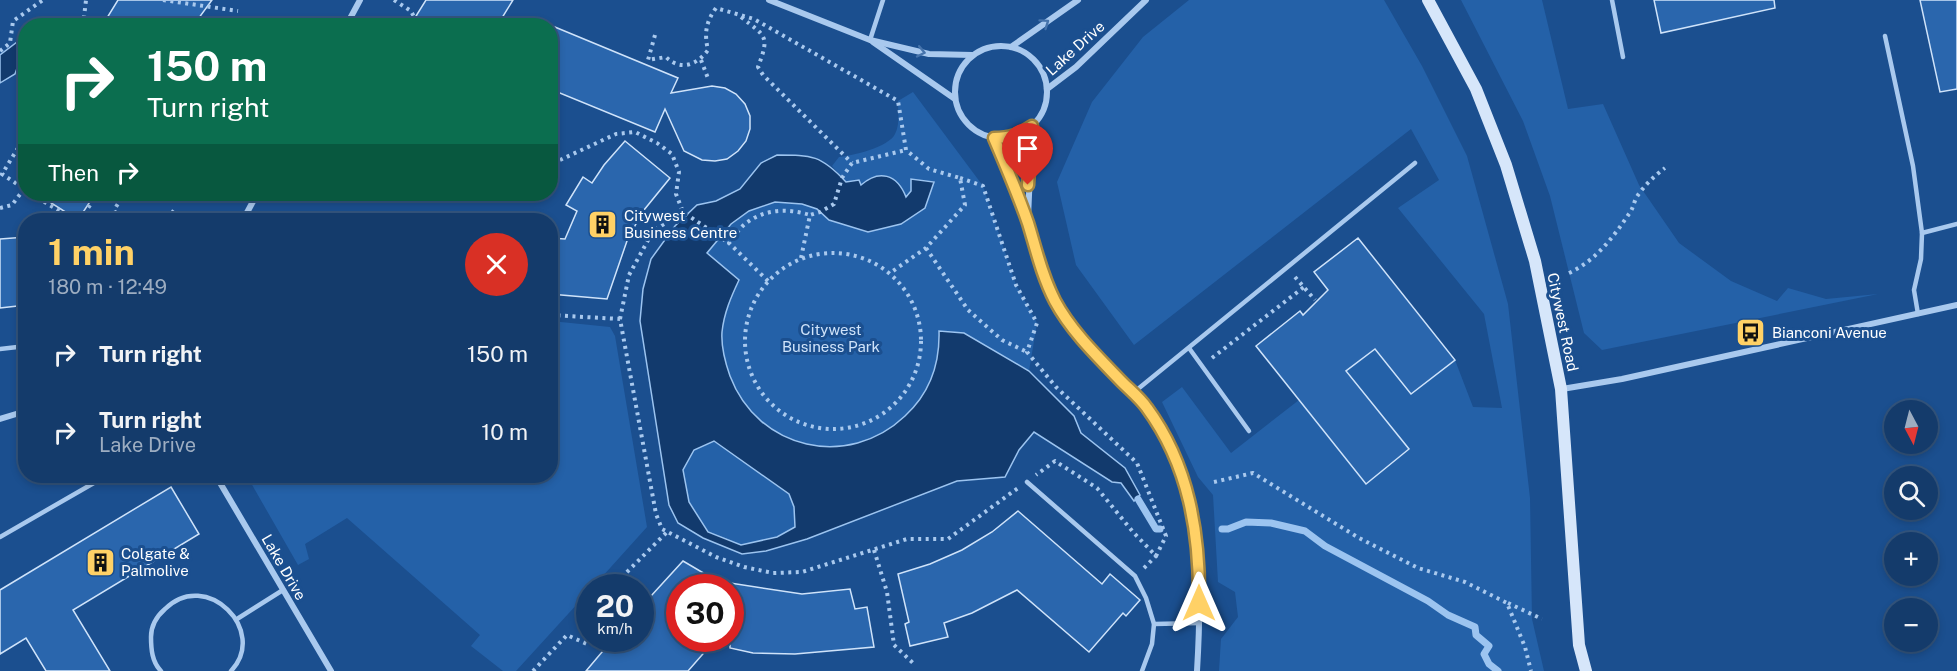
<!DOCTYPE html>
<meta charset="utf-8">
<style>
:root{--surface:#143b6b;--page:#1d4271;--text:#f1f3f6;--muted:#9dadc1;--line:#33557e;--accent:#ffd166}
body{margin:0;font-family:"Public Sans",sans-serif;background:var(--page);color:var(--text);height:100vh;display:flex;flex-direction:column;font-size:22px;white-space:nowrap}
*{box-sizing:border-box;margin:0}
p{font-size:20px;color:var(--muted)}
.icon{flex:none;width:33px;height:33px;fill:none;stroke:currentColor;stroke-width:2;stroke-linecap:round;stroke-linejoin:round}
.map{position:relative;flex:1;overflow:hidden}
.drawer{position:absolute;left:18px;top:213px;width:540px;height:270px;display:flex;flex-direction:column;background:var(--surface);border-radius:24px;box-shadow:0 3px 9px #0003,0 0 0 2px var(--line)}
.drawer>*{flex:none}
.banner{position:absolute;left:18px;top:18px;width:540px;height:183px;border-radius:24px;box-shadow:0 3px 9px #0003,0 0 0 2px var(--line);background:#0b6e4f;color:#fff;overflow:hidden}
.needle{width:39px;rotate:173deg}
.fabs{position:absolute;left:1884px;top:400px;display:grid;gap:12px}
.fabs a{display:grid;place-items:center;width:54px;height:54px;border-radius:50%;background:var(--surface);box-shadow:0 3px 9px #0003,0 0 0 2px var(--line);font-size:30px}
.speed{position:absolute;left:576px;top:574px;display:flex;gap:12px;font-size:30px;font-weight:700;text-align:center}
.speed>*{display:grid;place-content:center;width:78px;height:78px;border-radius:50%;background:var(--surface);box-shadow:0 3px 9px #0003,0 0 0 2px var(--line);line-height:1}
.speed small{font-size:15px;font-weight:400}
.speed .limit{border:9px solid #d22;background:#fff;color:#111}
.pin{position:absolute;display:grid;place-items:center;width:51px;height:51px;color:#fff;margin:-62px -26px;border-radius:50% 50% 50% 0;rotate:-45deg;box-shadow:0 0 6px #0007}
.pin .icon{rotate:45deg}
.me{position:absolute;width:66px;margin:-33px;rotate:0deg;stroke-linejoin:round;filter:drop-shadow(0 0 4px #0008)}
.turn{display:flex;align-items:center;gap:21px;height:126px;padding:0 30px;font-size:27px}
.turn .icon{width:78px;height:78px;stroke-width:2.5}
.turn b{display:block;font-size:42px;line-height:51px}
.then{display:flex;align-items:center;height:57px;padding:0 30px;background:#0003;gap:12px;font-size:22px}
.round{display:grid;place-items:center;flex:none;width:63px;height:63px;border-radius:32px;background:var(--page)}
.head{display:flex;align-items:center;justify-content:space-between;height:102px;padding:0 30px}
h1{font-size:36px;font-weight:700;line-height:45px;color:var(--accent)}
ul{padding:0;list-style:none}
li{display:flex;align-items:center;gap:18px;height:78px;padding:0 30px}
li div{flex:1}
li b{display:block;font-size:22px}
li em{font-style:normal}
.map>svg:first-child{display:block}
.green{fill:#2461a8}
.water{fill:#123a6d;stroke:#9cc4f0;stroke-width:1.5;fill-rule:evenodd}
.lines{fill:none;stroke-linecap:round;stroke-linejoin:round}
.stream{stroke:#9cc4f0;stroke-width:7}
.building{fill:#2a66ad;stroke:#cfe3fa;stroke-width:1.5}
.path{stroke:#a9c9ee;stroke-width:4;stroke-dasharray:3 4.5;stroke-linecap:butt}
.lane{stroke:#a9c9ee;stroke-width:4.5}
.street{stroke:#a9c9ee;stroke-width:6}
.secondary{stroke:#d6e6fa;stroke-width:12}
.oneway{stroke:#4674ac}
.route-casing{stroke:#a68842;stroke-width:15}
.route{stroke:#ffd166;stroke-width:10}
.labels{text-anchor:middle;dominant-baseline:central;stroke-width:6;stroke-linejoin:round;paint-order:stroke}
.street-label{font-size:15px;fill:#fff;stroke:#1b4f8f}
.poi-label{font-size:15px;fill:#fff;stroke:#1b4f8f;text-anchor:start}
.park-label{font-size:15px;fill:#cfe3fa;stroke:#1b4f8f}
</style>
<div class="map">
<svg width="1957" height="671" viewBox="0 0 1957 671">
<rect width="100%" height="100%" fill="#1b4f8f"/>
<g class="green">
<path d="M1189,0H1384L1422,66L1467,156L1508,304L1530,498L1532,619L1544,671H1219L1221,639L1238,617L1235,592L1218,582L1213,495L1198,477L1162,402L1182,387L1231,453L1299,400L1366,484L1409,449L1346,371L1375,349L1411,394L1455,360L1473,407L1502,408L1484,314L1398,208L1439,180L1411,129L1134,345L1076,265L1057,182L1092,102L1143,37Z"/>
<path d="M1461,0H1542L1568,109L1603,104L1639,185L1679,243L1731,281L1777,301L1788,288L1826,299L1878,294L1602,350L1584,333L1550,196L1523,121Z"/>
<path d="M913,92L983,186L1016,285L1037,323L1029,371L964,333L939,331C940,365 929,394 905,417C848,471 758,450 730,376C725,362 721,347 722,332C724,313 731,297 739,280L707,253L731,224L749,211L775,202L802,204L817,209L829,220L901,224L911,191L906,197C892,179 883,165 861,186L846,182L832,166L839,157C852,156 889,147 895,134C900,125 898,111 898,101Z"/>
<path d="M551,321L610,327L615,336L647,527L592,588H590L589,591L516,671H503L471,646L480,635L347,518L305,544L309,559L298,565L247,476H550Z"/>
<path d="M714,440L789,494L794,507L795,527L777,537L741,545L708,532L689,502L683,470L694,450Z"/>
</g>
<g class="water">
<path d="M25,36V54L20,60L15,74L0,83V55Z"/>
<path d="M777,155C812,155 821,155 846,182L859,180L861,185C879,169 897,174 906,197L911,191V179L934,182L925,208L901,224L868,232L829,220L817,209L802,204L775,202L749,211L731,224L707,253L739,280C731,297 724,313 722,332C721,347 725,362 730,376C758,450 848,470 905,416C930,393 940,365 939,331L964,333L1029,371L1074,416L1081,433L1125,468L1140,495L1134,501L1121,483L1112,482L1034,432L1019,450L1005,477L957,481L807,539L766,551L742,554L703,538L678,523L669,505L640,321L643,289L651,259L675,226L697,205L716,201L740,189L761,163ZM714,441L789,494L794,507L795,527L777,537L741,545L708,532L689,502L683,470L694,450Z"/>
</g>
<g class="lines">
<g class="stream">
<path d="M1138,499L1156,529H1160"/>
<path d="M1222,529H1228L1246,522L1271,523L1305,531L1325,546L1428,601L1448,615L1475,627L1476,635L1489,646L1484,654L1489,664L1498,671"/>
</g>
</g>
<g class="building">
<path d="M118,0H212L193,26H102Z"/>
<path d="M426,0H513L497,26H432L416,16Z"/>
<path d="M1654,0H1774L1775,8L1661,33Z"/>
<path d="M1920,0H1957V89L1940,92Z"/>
<path d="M550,25L678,78L671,93L712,86L725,88L736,94L745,104L750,116V129L746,141L738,151L727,159L715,161L702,160L684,151L665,109L655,132L550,89Z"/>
<path d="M625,141L670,178L644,210L628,238L607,299L550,294V238L565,239L577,211L566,205L583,177L592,183L604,165Z"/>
<path d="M37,194H95L78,220Z"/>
<path d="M26,237V305L0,308V239Z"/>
<path d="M1358,238L1455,360L1411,394L1375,349L1346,371L1409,449L1366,484L1256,346L1300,311L1303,315L1328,290L1314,272Z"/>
<path d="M171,487L199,534L73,610L110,671H46L26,638L0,654V590Z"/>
<path d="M1018,511L1102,584L1110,574L1140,600L1126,616L1123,613L1089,652L1017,590L972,613L944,623L948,637L910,646L905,624L909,622L898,574L930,564L962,550L992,532Z"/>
<path d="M683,561L729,588H680V639H716L688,671H586L613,639H640V608Z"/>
<path d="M730,583L802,594L850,589L855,609L867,607L874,647L795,654L753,653L730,648Z"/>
</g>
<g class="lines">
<g class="path">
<path d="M163,0L238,11"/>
<path d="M394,0L411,11L416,21L413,26"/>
<path d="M741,17C766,37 770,35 758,67L763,75L852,163"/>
<path d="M83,26L86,0"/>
<path d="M655,35L648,60L666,57C681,72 698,64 708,50C704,33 706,22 716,8L754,19L898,101L906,150L929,169L960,178L965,205L926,248L890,273"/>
<path d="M0,51L10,43L13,21L43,0"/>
<path d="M701,60L709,81"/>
<path d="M17,124L26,129"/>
<path d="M26,135L2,174L26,190"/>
<path d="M560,160L616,134L635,132L657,143L672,154L679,172L676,194L683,212L729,243"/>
<path d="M960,178L983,186L1016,285L1037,323L1027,352L1056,387L1137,463L1166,536L1156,556L1133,532L1097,488L1055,461L1036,475"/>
<path d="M31,194L75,220"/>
<path d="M0,208L12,205L24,189"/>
<path d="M171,211L184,220"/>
<path d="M80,220L96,196H119L125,194"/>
<path d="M119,220L114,210L121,199L119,196"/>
<path d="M926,248L968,310L1002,340L1027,352"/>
<circle cx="833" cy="341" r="88"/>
<path d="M801,258L810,215L820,212L834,204L842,178L852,163L906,150"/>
<path d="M1569,273C1597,260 1614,236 1631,211C1633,207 1634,203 1636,198C1643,187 1654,176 1665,168"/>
<path d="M1295,277L1315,300"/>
<path d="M768,281L729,243C734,237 739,229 745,224C764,209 787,208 810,215"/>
<path d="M550,315L620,319L656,514L662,529L716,557L744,567L773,573L802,572L907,539H948L1018,488"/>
<path d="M620,319L629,275L653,231L683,212"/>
<path d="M1212,358L1304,287"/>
<path d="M1214,482L1253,473L1359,538L1418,568L1465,582L1507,603L1525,647L1531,671"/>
<path d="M874,550L887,592L894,645L914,664"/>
<path d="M1144,568L1156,556"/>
<path d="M611,588L667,532"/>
<path d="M1508,603L1542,619"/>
<path d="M533,671L567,635L587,644L591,639"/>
</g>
<g class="lane">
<path d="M1612,0L1623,57"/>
<path d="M1885,36L1913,166L1922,233L1921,259L1914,290L1918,314"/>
<path d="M870,40L883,0"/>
<path d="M1922,233L1957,224"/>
<path d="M1189,348L1249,431"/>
<path d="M0,349L26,346"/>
<path d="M1133,393L1415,163"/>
<path d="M1027,482L1135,576L1146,598L1154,624L1152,644L1142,671"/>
<path d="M0,537L106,476"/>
<path d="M237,619L283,590"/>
<path d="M1154,624L1199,623"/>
<path d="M161,671C152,662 151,649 151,637C151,626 157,616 165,609C206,568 269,631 231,671"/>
</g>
<g class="street">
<path d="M769,0L870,40L929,54L972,55"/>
<path d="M346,26L360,0"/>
<path d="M873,42L955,99"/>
<circle cx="1001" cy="92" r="46"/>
<path d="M1011,47L1078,0"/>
<path d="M1047,89L1076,67L1146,0"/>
<path d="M994,138C1007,167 1019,196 1029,226C1037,251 1043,281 1056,303C1081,343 1115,371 1145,406C1151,413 1155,421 1160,429C1204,502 1202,588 1197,671"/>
<path d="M1028,218L1032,126"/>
<path d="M243,220L257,194"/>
<path d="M1562,389L1622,379L1957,305"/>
<path d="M0,419L26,411"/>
<path d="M216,476L331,671"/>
</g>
<path class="secondary" d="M1428,0L1476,89L1506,165L1535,261L1561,389L1579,645L1586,671"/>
</g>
<defs><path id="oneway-chevron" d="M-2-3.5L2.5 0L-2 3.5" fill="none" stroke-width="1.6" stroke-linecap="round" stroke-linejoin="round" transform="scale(1.5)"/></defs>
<g class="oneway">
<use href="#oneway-chevron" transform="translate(1045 23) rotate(-35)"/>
<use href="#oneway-chevron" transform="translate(921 52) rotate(12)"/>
</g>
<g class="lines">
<defs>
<path id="route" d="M1028,185L1032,126C1020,134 1010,138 994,138C1006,166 1018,194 1028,223C1036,249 1042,276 1055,301C1071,331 1098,357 1122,382C1130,390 1140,398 1147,408C1189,465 1200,534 1199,603"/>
</defs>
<use href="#route" class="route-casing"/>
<use href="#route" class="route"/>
</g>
<defs>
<symbol id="building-square" viewBox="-11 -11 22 22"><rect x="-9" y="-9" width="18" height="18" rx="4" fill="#ffd166" stroke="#1b4f8f"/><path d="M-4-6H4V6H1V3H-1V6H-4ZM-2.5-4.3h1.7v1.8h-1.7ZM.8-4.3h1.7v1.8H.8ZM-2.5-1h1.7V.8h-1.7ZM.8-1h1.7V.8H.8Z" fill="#111"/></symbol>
<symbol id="bus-square" viewBox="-11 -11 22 22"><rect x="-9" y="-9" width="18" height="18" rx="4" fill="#ffd166" stroke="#1b4f8f"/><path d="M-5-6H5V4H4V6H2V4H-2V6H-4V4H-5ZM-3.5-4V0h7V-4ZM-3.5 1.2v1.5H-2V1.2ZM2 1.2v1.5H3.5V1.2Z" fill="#111"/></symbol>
</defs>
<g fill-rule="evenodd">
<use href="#building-square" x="586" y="208" width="33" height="33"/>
<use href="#bus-square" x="1734" y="316" width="33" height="33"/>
<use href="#building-square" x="84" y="546" width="33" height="33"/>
</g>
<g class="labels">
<g class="street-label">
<text transform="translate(1075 48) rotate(-42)">Lake Drive</text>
<text transform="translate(1563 322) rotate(78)">Citywest Road</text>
<text transform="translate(284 567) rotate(60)">Lake Drive</text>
</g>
<g class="poi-label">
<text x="624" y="215">Citywest<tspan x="624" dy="17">Business Centre</tspan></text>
<text x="1772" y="332">Bianconi Avenue</text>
<text x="121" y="553">Colgate &amp;<tspan x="121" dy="17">Palmolive</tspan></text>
</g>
<g class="park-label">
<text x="831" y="329">Citywest<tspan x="831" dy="17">Business Park</tspan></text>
</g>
</g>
</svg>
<div class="fabs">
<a><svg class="needle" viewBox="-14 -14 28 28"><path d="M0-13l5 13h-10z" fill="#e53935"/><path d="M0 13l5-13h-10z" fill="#9dadc1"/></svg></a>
<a><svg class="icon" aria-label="search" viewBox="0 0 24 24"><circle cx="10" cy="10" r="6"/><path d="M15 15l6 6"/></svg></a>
<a>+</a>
<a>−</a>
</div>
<div class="speed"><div>20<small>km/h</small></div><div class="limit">30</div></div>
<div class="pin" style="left:1028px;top:185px;background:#d93025"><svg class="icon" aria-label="arrive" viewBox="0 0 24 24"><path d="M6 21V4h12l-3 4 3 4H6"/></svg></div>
<svg class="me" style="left:1199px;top:603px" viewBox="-20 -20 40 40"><path d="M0-17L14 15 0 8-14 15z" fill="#ffd166" stroke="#fff" stroke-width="4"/></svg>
<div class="banner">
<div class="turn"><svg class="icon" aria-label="right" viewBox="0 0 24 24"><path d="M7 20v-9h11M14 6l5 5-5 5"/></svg><div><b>150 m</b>Turn right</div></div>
<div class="then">Then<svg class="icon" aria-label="right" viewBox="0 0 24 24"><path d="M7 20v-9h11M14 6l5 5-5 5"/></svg></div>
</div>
<section class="drawer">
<div class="head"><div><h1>1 min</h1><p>180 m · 12:49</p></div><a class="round" style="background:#d93025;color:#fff"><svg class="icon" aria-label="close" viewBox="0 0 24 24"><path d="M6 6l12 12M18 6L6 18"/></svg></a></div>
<ul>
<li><svg class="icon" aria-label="right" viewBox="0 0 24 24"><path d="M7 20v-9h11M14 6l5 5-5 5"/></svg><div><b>Turn right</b></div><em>150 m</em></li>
<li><svg class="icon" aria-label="right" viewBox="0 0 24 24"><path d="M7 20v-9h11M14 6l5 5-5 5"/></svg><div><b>Turn right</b><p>Lake Drive</p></div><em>10 m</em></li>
</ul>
</section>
</div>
